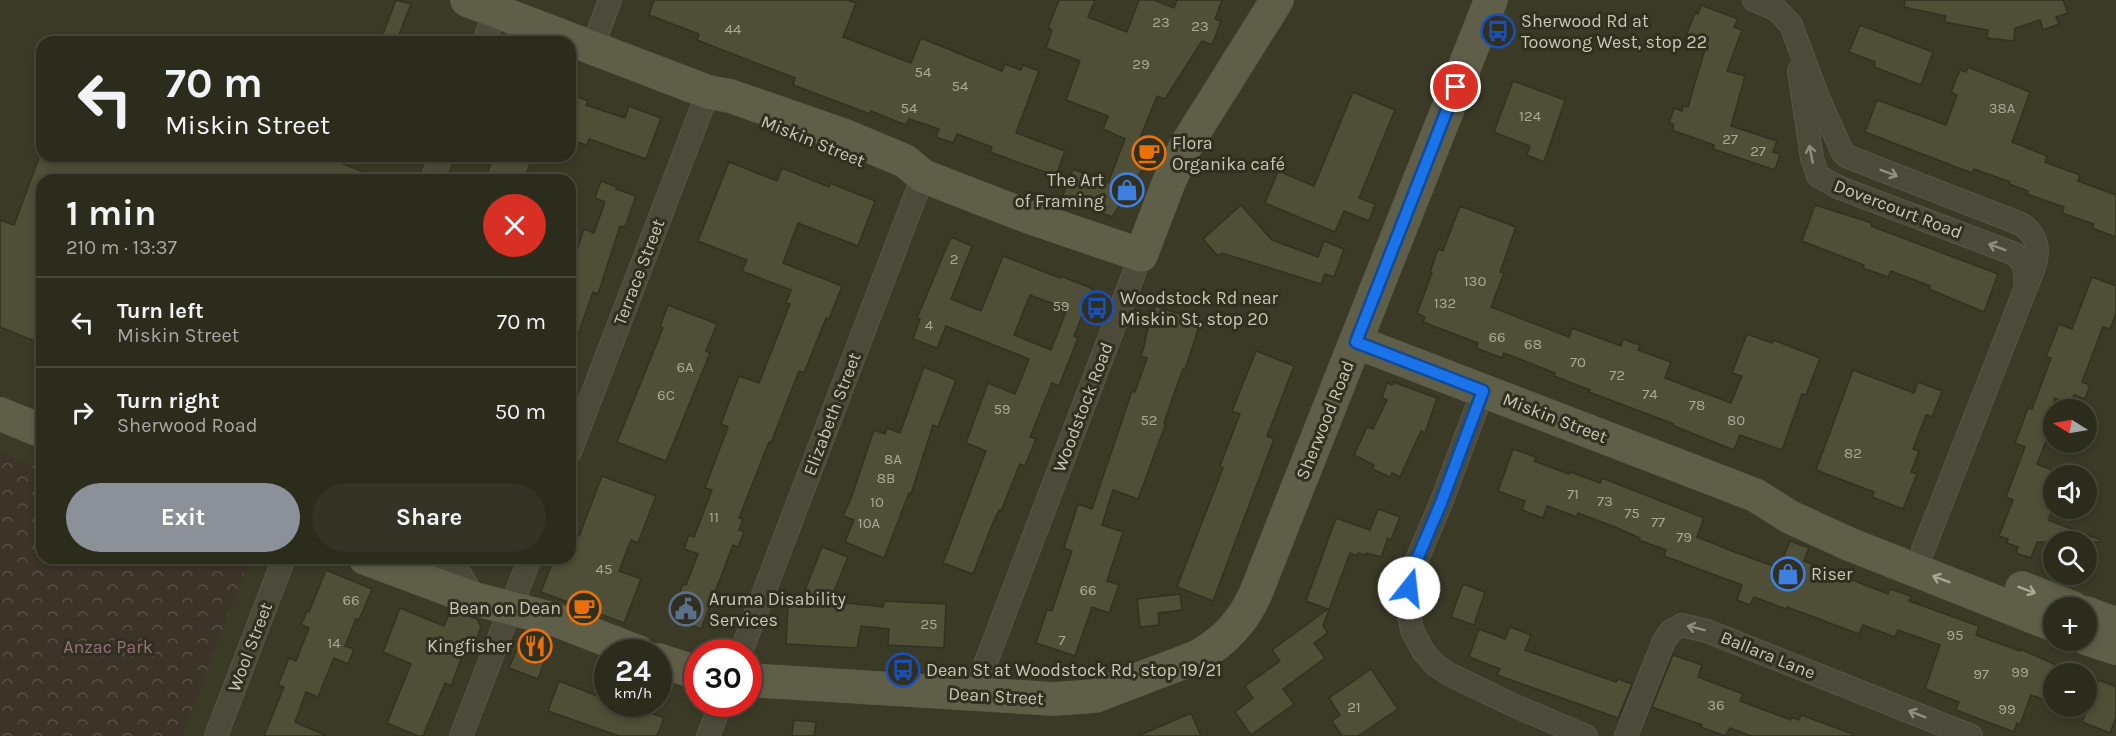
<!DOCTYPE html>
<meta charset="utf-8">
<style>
:root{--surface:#2c2c1d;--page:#343426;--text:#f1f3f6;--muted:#a6a7a4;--line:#48483b;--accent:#8c9099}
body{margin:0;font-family:Karla,sans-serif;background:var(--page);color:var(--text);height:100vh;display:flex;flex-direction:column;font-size:22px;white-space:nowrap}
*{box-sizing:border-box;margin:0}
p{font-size:20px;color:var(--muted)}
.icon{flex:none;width:33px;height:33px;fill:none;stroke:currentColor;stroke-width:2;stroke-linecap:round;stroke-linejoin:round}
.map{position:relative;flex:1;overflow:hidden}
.drawer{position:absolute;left:36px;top:174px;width:540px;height:390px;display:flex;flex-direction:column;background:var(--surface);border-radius:18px;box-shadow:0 3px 9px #0003,0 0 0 2px var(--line)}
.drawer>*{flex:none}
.hud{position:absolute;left:36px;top:36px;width:540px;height:126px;border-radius:18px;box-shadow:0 3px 9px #0003,0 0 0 2px var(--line);background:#2c2c1d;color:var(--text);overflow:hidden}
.needle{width:39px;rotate:281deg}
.fabs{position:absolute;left:2043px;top:399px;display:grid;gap:12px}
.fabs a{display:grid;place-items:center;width:54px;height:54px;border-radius:50%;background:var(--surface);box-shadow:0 3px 9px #0003,0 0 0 2px var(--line);font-size:30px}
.speed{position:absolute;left:594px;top:639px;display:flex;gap:12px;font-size:30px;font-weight:700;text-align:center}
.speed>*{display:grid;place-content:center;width:78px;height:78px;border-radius:50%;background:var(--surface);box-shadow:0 3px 9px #0003,0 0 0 2px var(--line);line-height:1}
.speed small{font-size:15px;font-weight:400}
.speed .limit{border:9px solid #d22;background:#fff;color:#111}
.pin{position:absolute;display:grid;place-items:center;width:51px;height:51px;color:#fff;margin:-26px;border:3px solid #fff;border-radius:50%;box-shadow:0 2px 6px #0007}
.me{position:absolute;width:66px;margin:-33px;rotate:16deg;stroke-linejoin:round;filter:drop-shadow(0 0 4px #0008)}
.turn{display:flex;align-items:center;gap:21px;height:126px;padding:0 30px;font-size:27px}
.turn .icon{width:78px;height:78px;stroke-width:2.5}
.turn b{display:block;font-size:42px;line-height:51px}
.round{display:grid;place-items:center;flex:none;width:63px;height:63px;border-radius:32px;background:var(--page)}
.overview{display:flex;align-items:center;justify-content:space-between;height:102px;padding:0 30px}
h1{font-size:36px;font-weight:700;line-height:45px}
.cta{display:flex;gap:12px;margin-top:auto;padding:12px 30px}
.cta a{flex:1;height:69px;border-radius:36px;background:var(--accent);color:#fff;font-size:24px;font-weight:700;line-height:69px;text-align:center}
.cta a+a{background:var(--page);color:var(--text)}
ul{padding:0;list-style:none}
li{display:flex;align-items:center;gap:18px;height:90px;padding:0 30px;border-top:2px solid var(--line)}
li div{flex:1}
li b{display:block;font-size:22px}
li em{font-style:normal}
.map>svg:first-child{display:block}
.forest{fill:url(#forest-crowns)}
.building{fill:#4f4e37;stroke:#333222;stroke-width:1.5;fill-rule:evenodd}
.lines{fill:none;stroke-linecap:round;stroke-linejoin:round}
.street-casing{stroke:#585747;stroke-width:24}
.secondary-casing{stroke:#585747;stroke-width:34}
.street{stroke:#4c4b3b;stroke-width:22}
.secondary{stroke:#5e5e49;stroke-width:33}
.oneway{stroke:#908f7f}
.oneway2{stroke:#a8a895}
.route-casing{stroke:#114b97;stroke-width:15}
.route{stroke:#1a73e8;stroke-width:10}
.labels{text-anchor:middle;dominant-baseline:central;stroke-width:6;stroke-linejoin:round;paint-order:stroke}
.number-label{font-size:15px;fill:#a8a895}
.poi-label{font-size:18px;fill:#c7c7b6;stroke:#313020;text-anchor:start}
.street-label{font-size:18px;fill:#c7c7b6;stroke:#313020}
.park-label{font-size:18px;fill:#95707e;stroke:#313020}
</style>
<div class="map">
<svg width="2116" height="736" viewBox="0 0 2116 736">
<defs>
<pattern id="forest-crowns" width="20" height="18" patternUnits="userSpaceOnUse" patternTransform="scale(1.5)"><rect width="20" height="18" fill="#3c3329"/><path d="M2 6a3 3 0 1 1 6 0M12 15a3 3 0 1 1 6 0" fill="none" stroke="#574f46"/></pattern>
</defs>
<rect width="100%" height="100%" fill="#3b3a27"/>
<path class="forest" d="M0,452L42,469V558H250L182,736H0Z"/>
<g class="building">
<path d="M396,0L411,4L396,42H380Z"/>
<path d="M654,0H847L856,3L843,37L911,63L921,38L1002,71L1005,64L1021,70L1023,65L1039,71L1016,133L1065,151L1056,176L990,152L992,147L957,134L953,143L936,137L939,129L909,119L906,125L871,111L870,114L793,85L795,78L697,40L699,34L649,15Z"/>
<path d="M1059,0H1095L1088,17L1127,32L1139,0H1154L1174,8L1177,0H1222L1215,19L1221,21L1212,45L1202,41L1165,99L1157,96L1138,143L1155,150L1112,217L1062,198L1073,169L1108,183L1125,139L1103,129L1108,116L1066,100L1080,61L1046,48L1052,30L1048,28Z"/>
<path d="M1905,0H2063L2068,13L2056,17L2059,24L2043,30L2040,20L2015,28L2014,41L1987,38L1988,30L1944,22L1946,16L1904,7Z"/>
<path d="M1701,5L1738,19L1734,27L1742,30L1727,71L1745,76L1731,126L1777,141L1773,152L1780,154L1775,170L1713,149L1714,145L1672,130L1674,124L1669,123L1674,108L1682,111L1683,106L1688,107L1705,49L1684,41L1695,13L1698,14Z"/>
<path d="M1860,25L1933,52L1921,85L1874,67L1875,62L1849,52Z"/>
<path d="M1968,67L2030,92L2012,142L2047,156L2045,162L2080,175L2078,181L2116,195V237L2092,228L2094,224L2062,213L2064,207L2027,194L2028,191L2009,184L2010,182L1974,169L1972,173L1865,132L1877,100L1946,125L1957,95L1951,92L1960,70L1966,72Z"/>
<path d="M1513,81L1565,100L1544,162L1527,155L1530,146L1494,132Z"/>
<path d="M1353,92L1395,110L1359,198L1375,204L1369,221L1344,211L1335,232L1265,203L1278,171L1314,186Z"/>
<path d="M573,95L588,101L586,105L625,118L629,106L661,118L646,159L589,139L587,145L573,141L572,145L570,144V99L572,100Z"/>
<path d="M40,155L82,156L102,163L105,156H323L381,179L42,180V344L0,327V220L14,225Z"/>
<path d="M494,156H524L532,159L524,180H502L487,174Z"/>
<path d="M729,162L777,181L782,168L829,187L830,183L875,201L858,246L798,223L783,263L842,286L829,319L826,318L804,373L799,371L771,443L769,442L739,518L743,519L739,530L744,532L738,547L733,545L701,629L671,617L683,584L686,585L698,554L684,549L689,535L694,537L712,490L705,488L728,427L721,424L739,376L759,383L790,304L786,303L791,290L742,271L747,260L698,241Z"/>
<path d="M601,181L617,187L616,189L636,196L625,227L620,226L598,294L593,292L572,352L570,351V270L584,229L594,233L605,202L595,198Z"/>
<path d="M1241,205L1272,240L1318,257L1324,241L1344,249L1334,277L1325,274L1321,284L1222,253L1218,256L1203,239Z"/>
<path d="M1815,205L1872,223L1871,226L1998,274L1984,312L1929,289L1930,286L1891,271L1888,277L1863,268L1864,265L1802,241Z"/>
<path d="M1460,206L1516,227L1500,272L1504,273L1491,307L1569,337L1572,328L1621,346L1623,339L1640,345L1638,350L1671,362L1665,378L1731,403L1742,376L1732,373L1747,334L1772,343L1773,340L1820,358L1806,395L1802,394L1782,450L1740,435L1734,450L1674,426V424L1589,392L1590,390L1554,376L1555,373L1504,353L1502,358L1476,348L1478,343L1423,322L1425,317L1417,313L1432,273L1430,272L1438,249L1443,251Z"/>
<path d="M951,237L972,246L951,299L981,311L1003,256L1060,278L1061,276L1093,289L1074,336L1078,338L1059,386L1052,383L1030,437L1036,439L1025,466L1020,464L1001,511L999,510L992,525L973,574L943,563L986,451L966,443L988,383L1015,394L1029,359L946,326L937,348L913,339L920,319L917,318ZM1030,295L1067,309L1051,350L1014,335Z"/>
<path d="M2092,277L2116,286V313L2110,329L2103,327L2082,382L2090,385L2085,399L2074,395L2070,404L2054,398V432L2050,431L2037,464L2055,471L2047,490L2054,492V506L2048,520L2101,540V542H2037L2031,558L2016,553L2018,547L2007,543L2008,539L1999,536L2013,500L2006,497L2025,447L2015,443L2028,408L2032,409L2051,358L2046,357L2059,324L2072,329Z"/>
<path d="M668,305L717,324L706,351L710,353L666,461L617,442L663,328L660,327Z"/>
<path d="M1155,306L1201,321L1185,369H1183L1175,391L1164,423H1166L1138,499L1113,490L1102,525L1123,532L1107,581L1119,585L1109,613L1092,607L1075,656L1036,643L1047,610L1052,611L1072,551L1064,548L1078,504L1092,509L1132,391L1135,392L1147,358L1141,356L1146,339H1145Z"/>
<path d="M1256,351L1294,366L1267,436L1274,439L1213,601L1177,587L1223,468L1220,466L1240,414L1232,411Z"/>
<path d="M924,367L956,380L938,427L933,425L911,494L909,493L884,558L845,542L854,520L843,516L852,496L874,430L885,434L887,428L900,433Z"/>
<path d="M1853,370L1914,393L1918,382L1942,391L1932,417L1926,415L1913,449L1919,451L1911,472L1917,474L1903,509L1872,497L1874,492L1816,470Z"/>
<path d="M1393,382L1437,398L1425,433L1421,431L1400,477L1392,473L1390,477L1372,469L1374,465L1354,455L1367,427L1373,429L1387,400L1382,398L1387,383L1392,385Z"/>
<path d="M1513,449L1536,457L1534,461L1569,474L1570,472L1600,483L1602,478L1704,518L1697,537L1732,551L1779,568L1790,541L1809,548L1804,561L1888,594L1890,589L1911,596L1909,601L1979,626L1976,635L2020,651V649L2054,664V703L2031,695L2020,725L2017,723L2014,732L1956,710L1959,702L1925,689L1940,645L1898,630L1895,637L1863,625L1859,634L1787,607L1786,609L1754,597L1750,605L1737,600L1742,585L1664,556L1666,550L1639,540L1640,538L1615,527L1578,513L1577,517L1547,506L1543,518L1522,510L1525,501L1498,491Z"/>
<path d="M602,476L656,496L638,543L631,540L619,571L641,579L624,623L541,592L554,558H570V533L579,536Z"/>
<path d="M1378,509L1400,517L1391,540L1388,538L1381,557L1366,553V555L1358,553L1357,556L1350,553L1323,626L1328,633L1314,643L1325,658L1283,689L1294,704L1251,735L1235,712L1253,698L1245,686L1280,661L1272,650L1328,609L1306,601L1336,518L1370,530Z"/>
<path d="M822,547L848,557L830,601L883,607L884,601L946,604L944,648L888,645L889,629L861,626L857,648L786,644L788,605H799Z"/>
<path d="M326,570L372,589L359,620L356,619L345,646L354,649L348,664L334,658L318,697L306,692L295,722L327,736H264L284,687L278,685L289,658L296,661L309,628L301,625L307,611L309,612Z"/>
<path d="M1463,584L1485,592L1474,625L1451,617Z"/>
<path d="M1180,594L1182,610L1158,613L1159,625L1140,627L1137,599Z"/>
<path d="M400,608L444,626L451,610L477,619L481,627L474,645L467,643L451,686L445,683L423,736H418L387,723L411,664L383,652Z"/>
<path d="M1510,627L1531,635L1525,650L1616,682L1618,679L1632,684L1618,718L1497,675L1500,669L1469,657L1479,629L1505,639Z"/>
<path d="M523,634L546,643L541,655L546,657L538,679L509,668Z"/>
<path d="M1673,655L1702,665L1698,677L1743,694L1740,701L1791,720V717L1799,720L1801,715L1853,734V736H1751L1730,728L1725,736L1701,727L1702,725L1652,707Z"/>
<path d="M1371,669L1398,709L1358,736H1342L1332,721L1340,715L1329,698Z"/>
<path d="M2099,680L2116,687V717L2110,733L2082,722Z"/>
<path d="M559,681L608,700V704H627L664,718L657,736H619L548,711Z"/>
<path d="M1191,713L1201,736H1138Z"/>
<path d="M794,720L816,722L814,736H792Z"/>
</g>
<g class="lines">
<defs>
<g id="street">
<path d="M1754,0L1777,10L1791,25L1818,97L1842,151L1846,156L2021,224C2037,234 2040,250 2034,267L1923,550"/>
<path d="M484,42L495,11"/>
<path d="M592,48L610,0"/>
<path d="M1799,71L1812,158L1818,176L1840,188L2015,254L2024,264L2026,288"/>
<path d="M432,180L441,156"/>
<path d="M1483,391L1441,503L1415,564L1407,606L1412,630L1423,651L1435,665L1449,674L1515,706L1586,736"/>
<path d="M570,452L708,92"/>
<path d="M435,558L455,566L475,599"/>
<path d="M741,652L923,176"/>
<path d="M973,696L1141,255"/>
<path d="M216,736L284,558"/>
<path d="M461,736L530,558"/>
<path d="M708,736L721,704"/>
<path d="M1626,736L1664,641L1671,631L1682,625L1707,631L1971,736"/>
</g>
<g id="secondary">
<path d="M467,0L708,92L730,96L843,135L905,161L923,176L1029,217L1141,255L1169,182L1185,147L1277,0"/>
<path d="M1356,342L1755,495L1790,517L1849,544L2054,625"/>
<path d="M0,414L42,431"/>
<path d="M365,558L475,599L556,620L638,652"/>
<path d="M2022,588L2073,608"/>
<path d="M2086,613L2116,624"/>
<path d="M2086,638L2116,648"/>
<path d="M658,660L698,673"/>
<path d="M748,680L1054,699L1095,696L1197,657C1224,642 1242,623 1255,595L1491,0"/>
</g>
</defs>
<use href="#street" class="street-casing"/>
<use href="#secondary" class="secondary-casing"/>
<use href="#street" class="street"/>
<use href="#secondary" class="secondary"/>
</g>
<defs><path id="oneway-shaft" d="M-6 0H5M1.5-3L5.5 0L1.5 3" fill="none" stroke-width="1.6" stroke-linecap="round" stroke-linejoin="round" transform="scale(1.5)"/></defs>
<g class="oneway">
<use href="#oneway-shaft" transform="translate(1811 154) rotate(-101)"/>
<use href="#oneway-shaft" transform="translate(1889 173) rotate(21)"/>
<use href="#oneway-shaft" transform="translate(1997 247) rotate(-160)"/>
<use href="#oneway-shaft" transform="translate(1696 628) rotate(-166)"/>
<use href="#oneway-shaft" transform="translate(1917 714) rotate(-158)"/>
</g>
<g class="oneway2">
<use href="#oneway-shaft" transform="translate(1941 579) rotate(-159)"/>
<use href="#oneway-shaft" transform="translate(2027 590) rotate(21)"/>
</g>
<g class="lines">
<defs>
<path id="route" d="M1409,588L1415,564L1441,503L1483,391L1356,342L1456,87"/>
</defs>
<use href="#route" class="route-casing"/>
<use href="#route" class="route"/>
</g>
<defs>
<symbol id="bus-ring" viewBox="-11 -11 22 22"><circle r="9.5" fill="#313020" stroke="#1a4fb4" stroke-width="1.5"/><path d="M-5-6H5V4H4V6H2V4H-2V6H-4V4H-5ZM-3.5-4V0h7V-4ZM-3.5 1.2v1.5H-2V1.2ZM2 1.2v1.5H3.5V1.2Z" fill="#1a4fb4"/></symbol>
<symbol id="cafe-ring" viewBox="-11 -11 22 22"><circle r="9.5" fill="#313020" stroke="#e8710a" stroke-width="1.5"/><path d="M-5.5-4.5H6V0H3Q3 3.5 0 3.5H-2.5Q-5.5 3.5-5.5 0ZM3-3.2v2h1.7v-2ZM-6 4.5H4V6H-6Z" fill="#e8710a"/></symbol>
<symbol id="shop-ring" viewBox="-11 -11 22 22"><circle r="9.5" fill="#313020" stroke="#3f7fe0" stroke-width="1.5"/><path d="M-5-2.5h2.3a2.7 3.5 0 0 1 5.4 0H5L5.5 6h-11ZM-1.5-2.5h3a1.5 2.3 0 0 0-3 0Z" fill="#3f7fe0"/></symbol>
<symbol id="civic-ring" viewBox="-11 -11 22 22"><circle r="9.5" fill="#313020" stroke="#5c6f8a" stroke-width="1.5"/><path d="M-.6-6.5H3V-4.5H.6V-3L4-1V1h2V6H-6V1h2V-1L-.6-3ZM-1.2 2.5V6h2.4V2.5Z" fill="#5c6f8a"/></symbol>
<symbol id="restaurant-ring" viewBox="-11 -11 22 22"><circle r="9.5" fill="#313020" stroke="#e8710a" stroke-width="1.5"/><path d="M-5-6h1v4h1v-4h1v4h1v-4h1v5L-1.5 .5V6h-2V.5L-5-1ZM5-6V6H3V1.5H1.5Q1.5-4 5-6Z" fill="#e8710a"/></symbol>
</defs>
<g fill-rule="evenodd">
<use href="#bus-ring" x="1479" y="12" width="38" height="38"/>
<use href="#cafe-ring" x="1130" y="134" width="38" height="38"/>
<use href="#shop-ring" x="1108" y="171" width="38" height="38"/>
<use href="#bus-ring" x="1078" y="289" width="38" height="38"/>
<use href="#shop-ring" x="1769" y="555" width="38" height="38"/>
<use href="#cafe-ring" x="565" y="589" width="38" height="38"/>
<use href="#civic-ring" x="667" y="590" width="38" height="38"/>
<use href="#restaurant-ring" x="516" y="627" width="38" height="38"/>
<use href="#bus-ring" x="884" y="651" width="38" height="38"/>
</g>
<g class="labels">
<g class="number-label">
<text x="1161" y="22">23</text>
<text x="1200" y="26">23</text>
<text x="733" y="29">44</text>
<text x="1141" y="64">29</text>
<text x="923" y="72">54</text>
<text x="960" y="86">54</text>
<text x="909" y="108">54</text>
<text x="2002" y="108">38A</text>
<text x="1530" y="116">124</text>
<text x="1730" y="139">27</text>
<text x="1758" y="151">27</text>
<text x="954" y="259">2</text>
<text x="1475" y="281">130</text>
<text x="1445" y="303">132</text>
<text x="1061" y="306">59</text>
<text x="929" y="325">4</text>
<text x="1497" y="337">66</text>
<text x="1533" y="344">68</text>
<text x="1578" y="362">70</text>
<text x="685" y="367">6A</text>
<text x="1617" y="375">72</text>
<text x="1650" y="394">74</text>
<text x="666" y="395">6C</text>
<text x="1697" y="405">78</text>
<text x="1002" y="409">59</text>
<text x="1149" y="420">52</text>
<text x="1736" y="420">80</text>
<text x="1853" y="453">82</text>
<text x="893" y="459">8A</text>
<text x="886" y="478">8B</text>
<text x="1573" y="494">71</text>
<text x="1605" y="501">73</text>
<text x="877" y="502">10</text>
<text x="1632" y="513">75</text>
<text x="714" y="517">11</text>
<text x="1658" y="522">77</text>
<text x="869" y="523">10A</text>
<text x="1684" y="537">79</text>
<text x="604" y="569">45</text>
<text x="1088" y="590">66</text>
<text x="351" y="600">66</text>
<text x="929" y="624">25</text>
<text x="1955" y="635">95</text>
<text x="1062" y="640">7</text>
<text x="334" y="643">14</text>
<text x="2020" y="672">99</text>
<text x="1981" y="674">97</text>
<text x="1716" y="705">36</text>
<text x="1354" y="707">21</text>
<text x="2007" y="709">99</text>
</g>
<g class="poi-label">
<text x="1521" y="21">Sherwood Rd at<tspan x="1521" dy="21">Toowong West, stop 22</tspan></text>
<text x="1172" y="143">Flora<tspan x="1172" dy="21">Organika café</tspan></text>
<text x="1104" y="180" text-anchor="end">The Art<tspan x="1104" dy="21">of Framing</tspan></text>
<text x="1120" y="298">Woodstock Rd near<tspan x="1120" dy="21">Miskin St, stop 20</tspan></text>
<text x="1811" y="574">Riser</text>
<text x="709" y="599">Aruma Disability<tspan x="709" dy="21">Services</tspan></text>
<text x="561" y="608" text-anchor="end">Bean on Dean</text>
<text x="512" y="646" text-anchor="end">Kingfisher</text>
<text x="926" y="670">Dean St at Woodstock Rd, stop 19/21</text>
</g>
<g class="street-label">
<text transform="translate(813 141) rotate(22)">Miskin Street</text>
<text transform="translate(1898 209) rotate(21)">Dovercourt Road</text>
<text transform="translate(639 272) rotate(-69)">Terrace Street</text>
<text transform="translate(1083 407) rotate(-69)">Woodstock Road</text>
<text transform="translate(832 414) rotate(-69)">Elizabeth Street</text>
<text transform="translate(1555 418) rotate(21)">Miskin Street</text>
<text transform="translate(1325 420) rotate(-68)">Sherwood Road</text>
<text transform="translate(250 647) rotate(-69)">Wool Street</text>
<text transform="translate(1768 655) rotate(22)">Ballara Lane</text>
<text transform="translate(996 696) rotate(3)">Dean Street</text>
</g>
<g class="park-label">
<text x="108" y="647">Anzac Park</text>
</g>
</g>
</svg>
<div class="fabs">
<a><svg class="needle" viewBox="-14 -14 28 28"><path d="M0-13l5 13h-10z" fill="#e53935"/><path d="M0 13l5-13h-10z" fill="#a6a7a4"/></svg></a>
<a><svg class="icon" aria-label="sound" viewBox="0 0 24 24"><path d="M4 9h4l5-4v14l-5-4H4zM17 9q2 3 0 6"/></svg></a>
<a><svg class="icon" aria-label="search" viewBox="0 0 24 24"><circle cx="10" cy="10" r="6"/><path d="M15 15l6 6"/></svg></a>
<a>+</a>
<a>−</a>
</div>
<div class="speed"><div>24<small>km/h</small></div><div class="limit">30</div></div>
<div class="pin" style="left:1456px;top:87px;background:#d93025"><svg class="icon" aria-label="arrive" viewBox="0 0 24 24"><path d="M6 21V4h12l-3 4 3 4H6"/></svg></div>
<svg class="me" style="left:1409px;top:588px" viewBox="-20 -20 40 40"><circle r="19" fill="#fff"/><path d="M0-13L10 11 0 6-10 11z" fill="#1a73e8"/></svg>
<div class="hud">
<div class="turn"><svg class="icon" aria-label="left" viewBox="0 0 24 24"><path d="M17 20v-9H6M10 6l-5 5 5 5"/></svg><div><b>70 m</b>Miskin Street</div></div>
</div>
<section class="drawer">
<div class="overview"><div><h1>1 min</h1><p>210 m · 13:37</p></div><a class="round" style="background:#d93025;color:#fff"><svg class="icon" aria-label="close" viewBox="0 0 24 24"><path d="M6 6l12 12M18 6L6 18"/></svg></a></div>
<ul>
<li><svg class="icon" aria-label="left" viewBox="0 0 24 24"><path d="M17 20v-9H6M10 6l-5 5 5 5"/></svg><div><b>Turn left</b><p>Miskin Street</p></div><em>70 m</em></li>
<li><svg class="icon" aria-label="right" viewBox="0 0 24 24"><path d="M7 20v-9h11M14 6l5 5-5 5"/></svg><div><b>Turn right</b><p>Sherwood Road</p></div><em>50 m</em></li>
</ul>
<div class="cta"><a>Exit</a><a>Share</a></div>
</section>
</div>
